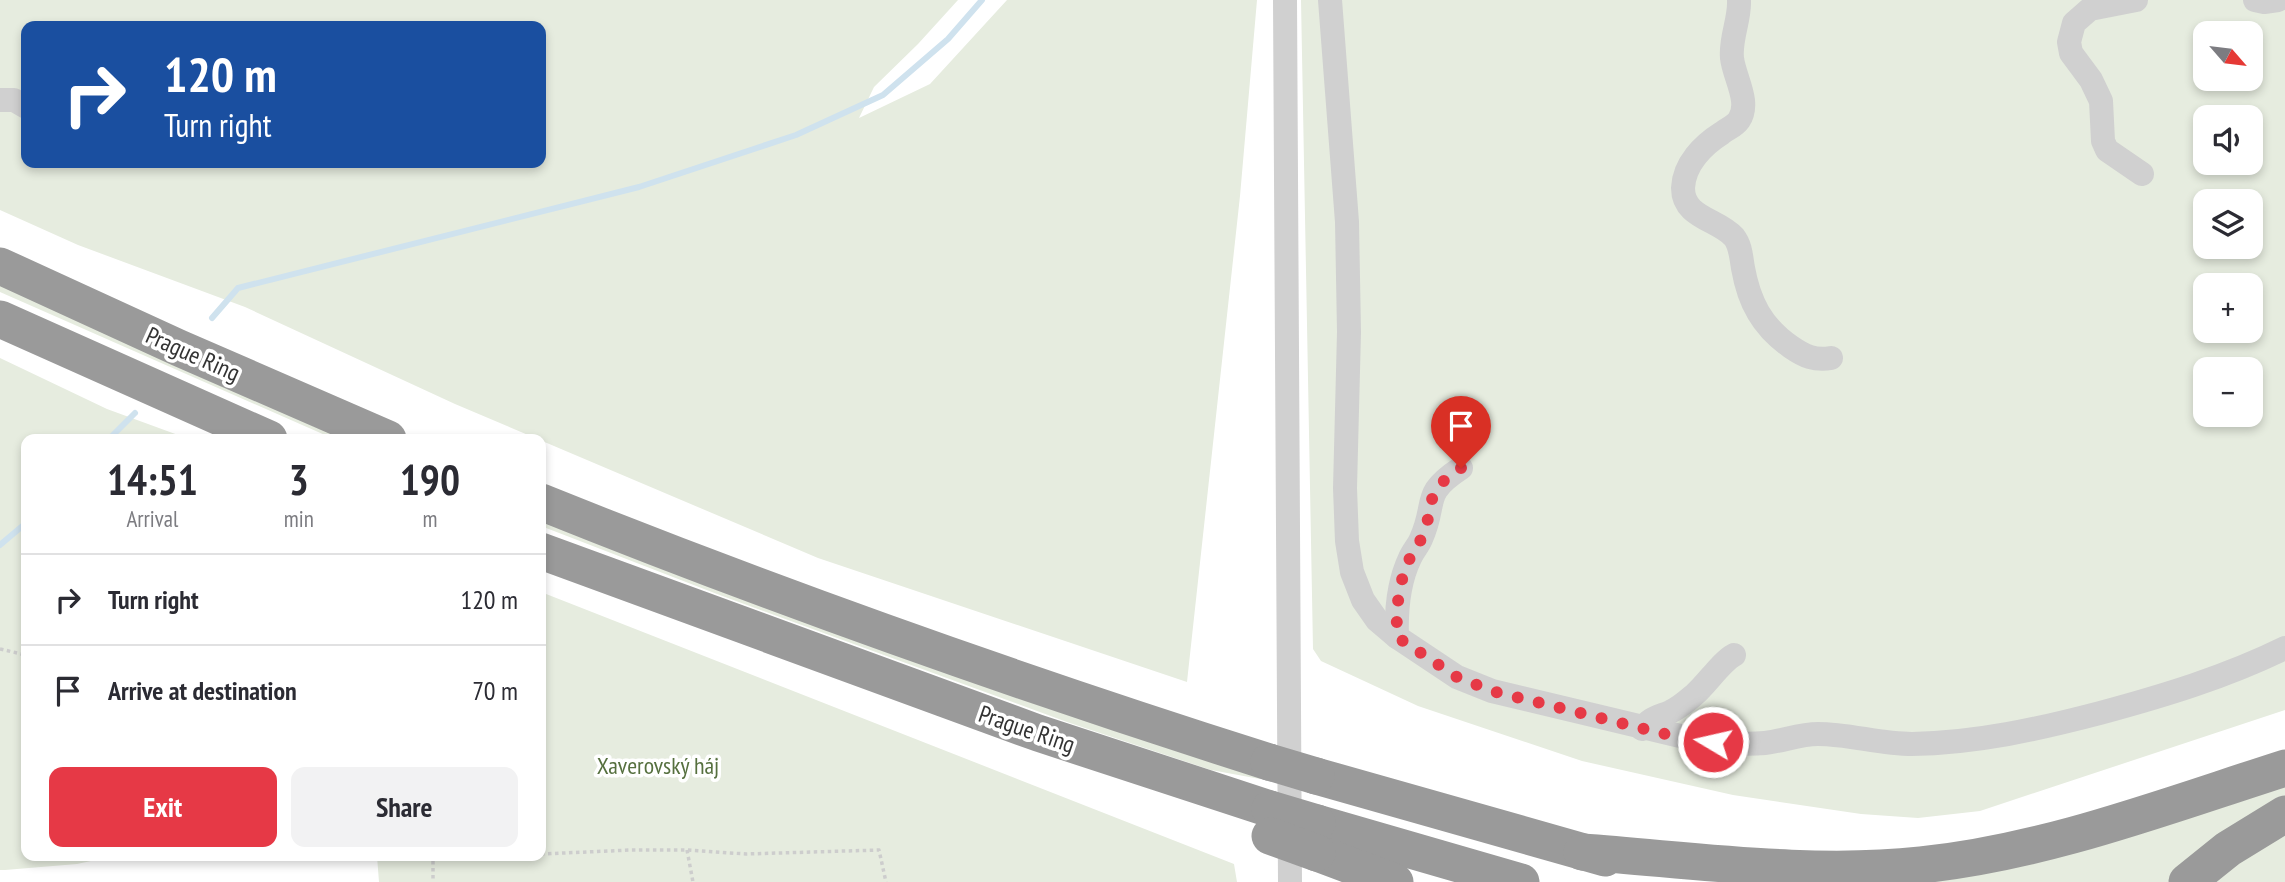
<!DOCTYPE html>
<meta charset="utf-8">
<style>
:root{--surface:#fff;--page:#f2f2f3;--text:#2b2b33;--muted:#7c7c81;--line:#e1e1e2;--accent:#e63946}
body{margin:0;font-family:"PT Sans Narrow",sans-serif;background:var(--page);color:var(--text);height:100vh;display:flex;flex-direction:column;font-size:26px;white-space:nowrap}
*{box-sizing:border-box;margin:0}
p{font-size:23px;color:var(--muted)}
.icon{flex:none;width:38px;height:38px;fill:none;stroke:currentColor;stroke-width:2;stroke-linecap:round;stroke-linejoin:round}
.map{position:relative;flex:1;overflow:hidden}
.drawer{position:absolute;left:21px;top:434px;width:525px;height:427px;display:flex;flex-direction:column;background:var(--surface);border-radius:14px;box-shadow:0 4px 10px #0003}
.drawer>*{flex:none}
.hud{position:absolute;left:21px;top:21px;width:525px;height:147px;border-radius:14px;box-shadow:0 4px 10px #0003;background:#1a4fa0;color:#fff;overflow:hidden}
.needle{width:46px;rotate:118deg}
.tools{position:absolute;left:2193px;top:21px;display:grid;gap:14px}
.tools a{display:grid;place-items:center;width:70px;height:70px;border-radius:14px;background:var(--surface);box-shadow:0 4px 10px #0003;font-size:35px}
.pin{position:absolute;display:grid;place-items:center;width:60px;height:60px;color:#fff;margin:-72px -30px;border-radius:50% 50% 50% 0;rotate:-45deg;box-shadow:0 0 7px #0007}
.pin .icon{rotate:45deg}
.me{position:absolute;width:77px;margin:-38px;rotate:279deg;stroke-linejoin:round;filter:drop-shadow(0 0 5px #0008)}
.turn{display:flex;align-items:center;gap:24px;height:147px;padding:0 28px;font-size:32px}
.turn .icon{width:91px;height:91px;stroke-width:2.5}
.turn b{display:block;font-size:49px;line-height:60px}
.eta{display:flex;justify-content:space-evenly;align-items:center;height:119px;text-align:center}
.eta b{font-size:42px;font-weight:700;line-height:49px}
.cta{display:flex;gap:14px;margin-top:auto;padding:14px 28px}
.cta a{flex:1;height:80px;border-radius:14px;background:var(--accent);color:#fff;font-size:28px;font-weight:700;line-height:80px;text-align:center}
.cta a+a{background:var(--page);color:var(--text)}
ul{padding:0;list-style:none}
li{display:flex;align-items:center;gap:21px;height:91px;padding:0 28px;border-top:2px solid var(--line)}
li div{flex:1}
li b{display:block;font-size:26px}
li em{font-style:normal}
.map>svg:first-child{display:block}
.green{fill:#e6ecdf;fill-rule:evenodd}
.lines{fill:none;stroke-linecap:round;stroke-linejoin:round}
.stream{stroke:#cfe2ee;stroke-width:6}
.path{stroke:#cdcdcd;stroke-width:3.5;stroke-dasharray:3.5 3.5;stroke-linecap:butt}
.minor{stroke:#d0d0d0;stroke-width:24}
.highway{stroke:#9a9a9a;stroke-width:37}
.highway-bridge{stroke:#9a9a9a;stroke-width:37}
.route{stroke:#e63946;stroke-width:12;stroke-dasharray:0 21.6}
.labels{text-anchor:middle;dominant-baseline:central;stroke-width:7;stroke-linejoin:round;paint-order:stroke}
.street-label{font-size:24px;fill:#333;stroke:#fff}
.park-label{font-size:24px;fill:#56703f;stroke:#fff}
</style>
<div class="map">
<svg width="2285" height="882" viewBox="0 0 2285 882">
<rect width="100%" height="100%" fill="#fff"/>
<g class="green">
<path d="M0,0H958L918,44L874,87L859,118L930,84L1007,0H1257L1240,196L1187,682L818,558L455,404L245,307L78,245L0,210ZM26,26H541V163H26Z"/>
<path d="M1301,0H2285V710L1980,811L1918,818L1861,814L1733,795L1582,761L1418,706L1321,661L1313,649ZM2205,33H2250V79H2205ZM2205,117H2250V163H2205ZM2205,201H2250V247H2205ZM2205,285H2250V331H2205ZM2205,369H2250V415H2205Z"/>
<path d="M0,281L359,439H334L0,292Z"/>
<path d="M0,358L107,409L189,439H26V856H114L77,864L5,870H0Z"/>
<path d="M541,514L1261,773L1260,779L1211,770L1067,722L717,594L541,526Z"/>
<path d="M541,592L1234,864L1237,882H379L377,856H541Z"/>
<path d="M2285,782V800L2185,866L2168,882H1872Z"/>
<path d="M2285,830V882H2208Z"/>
</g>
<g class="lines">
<g class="stream">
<path d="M212,318L238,288L639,187L796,135L883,95L948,39L982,0"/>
<path d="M109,439L135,413"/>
<path d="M0,545L26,523"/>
</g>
<g class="path">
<path d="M0,649L26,655"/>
<path d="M687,850L693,882"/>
<path d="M541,854L631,850H687L746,854L879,850L886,882"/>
<path d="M388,856L433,857V882"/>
<path d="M433,857L466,856"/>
</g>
<g class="minor">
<path d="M1285,0L1290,882"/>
<path d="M1330,0L1347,222L1349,332L1345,488L1347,541L1352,572L1363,600L1377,620L1397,637L1457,677L1492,691L1697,740C1720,743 1743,745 1765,743C1783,741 1800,734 1818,734C1849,734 1880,744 1912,744C1976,743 2039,729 2100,713C2163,696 2226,677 2285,648"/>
<path d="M1739,0C1740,20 1730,38 1732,58C1734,77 1751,102 1739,120C1735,126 1727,129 1722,133C1703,145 1684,164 1683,188C1683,218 1718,219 1734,237C1741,246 1741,257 1743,268C1749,302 1762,327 1791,347C1804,356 1815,361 1831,358"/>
<path d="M2136,0L2090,9L2074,23L2069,42L2071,53L2091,80L2101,101L2103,141L2107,150L2142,174"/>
<path d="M2255,0L2264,2L2278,0"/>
<path d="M0,100H14L26,107"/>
<path d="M1397,637C1396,610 1398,583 1410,558C1413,551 1418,546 1421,539C1438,501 1420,495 1461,468"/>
<path d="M1642,729C1651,717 1658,717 1670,712C1679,708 1687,701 1694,695C1707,684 1721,662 1734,655"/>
</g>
<g class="highway">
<path d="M0,266L179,348L388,439"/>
<path d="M0,319L269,439"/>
<path d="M541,502C780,598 1023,684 1269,762"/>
<path d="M541,551L1038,733L1270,809"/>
<path d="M1316,776L1605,858"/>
<path d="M1317,823L1521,882"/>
<path d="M1582,852C1694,860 1809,877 1921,865C2046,852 2166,806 2285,768"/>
<path d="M1317,853L1395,882"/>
<path d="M2187,882L2228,849L2285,814"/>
</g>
<g class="highway-bridge">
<path d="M1269,762L1316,776"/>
<path d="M1270,809L1317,823"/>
<path d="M1270,836L1317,853"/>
</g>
</g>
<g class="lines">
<path class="route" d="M1461,468C1420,495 1438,501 1421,539C1418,546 1413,551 1410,558C1398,583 1396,610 1397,637L1457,677L1492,691L1673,736L1713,742"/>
</g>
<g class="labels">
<g class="street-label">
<text transform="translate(193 354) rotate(24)">Prague Ring</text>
<text transform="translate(1027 729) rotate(19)">Prague Ring</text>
</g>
<g class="park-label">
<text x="658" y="765">Xaverovský háj</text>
</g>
</g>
</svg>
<div class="tools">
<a><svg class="needle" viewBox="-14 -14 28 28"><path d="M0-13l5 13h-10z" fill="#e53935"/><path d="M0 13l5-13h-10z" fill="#7c7c81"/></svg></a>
<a><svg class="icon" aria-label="sound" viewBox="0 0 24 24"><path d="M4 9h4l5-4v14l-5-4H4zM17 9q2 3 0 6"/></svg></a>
<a><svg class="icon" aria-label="layers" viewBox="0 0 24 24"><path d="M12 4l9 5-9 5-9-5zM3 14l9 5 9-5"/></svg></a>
<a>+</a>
<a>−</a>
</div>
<div class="pin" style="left:1461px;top:468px;background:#d93025"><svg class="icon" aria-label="arrive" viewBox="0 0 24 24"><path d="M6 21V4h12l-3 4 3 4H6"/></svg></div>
<svg class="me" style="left:1713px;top:742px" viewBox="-20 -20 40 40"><circle r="17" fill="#e63946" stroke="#fff" stroke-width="3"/><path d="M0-11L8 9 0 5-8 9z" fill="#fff"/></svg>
<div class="hud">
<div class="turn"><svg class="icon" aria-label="right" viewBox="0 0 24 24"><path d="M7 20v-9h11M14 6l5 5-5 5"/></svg><div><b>120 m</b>Turn right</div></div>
</div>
<section class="drawer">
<div class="eta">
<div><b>14:51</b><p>Arrival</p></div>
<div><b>3</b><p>min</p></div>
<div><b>190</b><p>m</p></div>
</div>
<ul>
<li><svg class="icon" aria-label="right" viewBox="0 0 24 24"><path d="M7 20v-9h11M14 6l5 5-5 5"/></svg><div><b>Turn right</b></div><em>120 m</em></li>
<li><svg class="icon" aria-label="arrive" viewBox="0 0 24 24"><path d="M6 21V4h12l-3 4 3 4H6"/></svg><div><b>Arrive at destination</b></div><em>70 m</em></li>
</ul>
<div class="cta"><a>Exit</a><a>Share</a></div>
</section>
</div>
